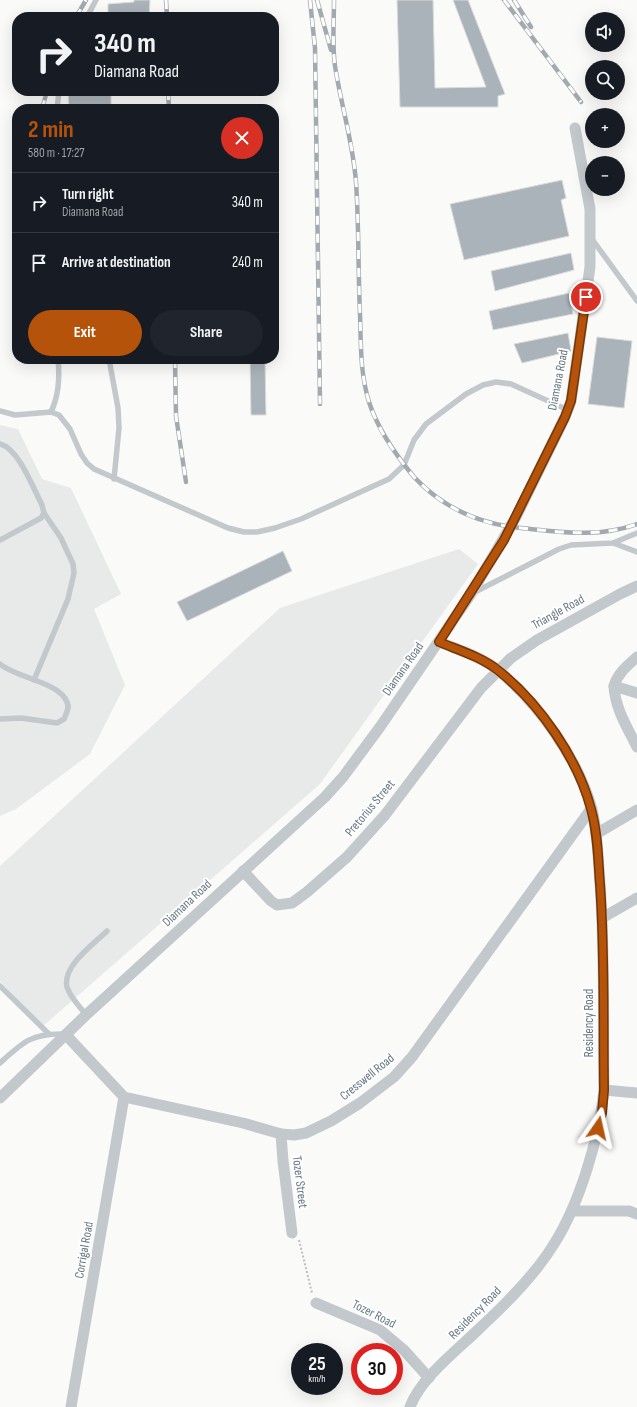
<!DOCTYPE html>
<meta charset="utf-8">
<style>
:root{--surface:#171b24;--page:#20242c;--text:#f1f3f6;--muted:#9ea1a6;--line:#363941;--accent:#b45309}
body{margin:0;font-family:"Sofia Sans Condensed",sans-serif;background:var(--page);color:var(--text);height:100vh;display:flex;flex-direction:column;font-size:15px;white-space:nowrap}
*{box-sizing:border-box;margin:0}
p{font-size:13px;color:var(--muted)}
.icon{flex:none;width:22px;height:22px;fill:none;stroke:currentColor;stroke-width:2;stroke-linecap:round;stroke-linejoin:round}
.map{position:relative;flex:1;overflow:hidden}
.sheet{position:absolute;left:12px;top:104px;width:267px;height:260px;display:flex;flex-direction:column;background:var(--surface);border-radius:16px;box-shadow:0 4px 16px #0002}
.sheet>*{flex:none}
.top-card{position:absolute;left:12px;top:12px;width:267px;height:84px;border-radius:16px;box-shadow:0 4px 16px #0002;background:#171b24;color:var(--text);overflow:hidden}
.buttons{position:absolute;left:585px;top:12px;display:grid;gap:8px}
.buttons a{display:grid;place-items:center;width:40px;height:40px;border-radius:50%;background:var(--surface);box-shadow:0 4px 16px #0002;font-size:20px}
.speed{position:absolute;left:291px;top:1343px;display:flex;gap:8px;font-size:20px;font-weight:700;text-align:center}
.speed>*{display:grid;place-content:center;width:52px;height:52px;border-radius:50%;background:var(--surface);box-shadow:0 4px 16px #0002;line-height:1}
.speed small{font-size:10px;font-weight:400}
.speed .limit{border:6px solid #d22;background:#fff;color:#111}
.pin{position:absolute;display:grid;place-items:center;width:34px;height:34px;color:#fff;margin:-17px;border:2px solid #fff;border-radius:50%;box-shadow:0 1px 4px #0007}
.me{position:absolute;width:44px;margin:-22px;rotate:11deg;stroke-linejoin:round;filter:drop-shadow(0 0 3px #0008)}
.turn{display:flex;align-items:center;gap:14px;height:84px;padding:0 16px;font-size:18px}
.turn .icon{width:52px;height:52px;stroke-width:2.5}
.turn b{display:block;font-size:28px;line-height:34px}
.round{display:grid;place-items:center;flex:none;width:42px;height:42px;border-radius:21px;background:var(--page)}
.headline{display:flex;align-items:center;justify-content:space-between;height:68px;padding:0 16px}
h1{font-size:24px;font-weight:700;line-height:30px;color:var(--accent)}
.primary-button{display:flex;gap:8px;margin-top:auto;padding:8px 16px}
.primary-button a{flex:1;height:46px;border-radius:24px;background:var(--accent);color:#fff;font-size:16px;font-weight:700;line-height:46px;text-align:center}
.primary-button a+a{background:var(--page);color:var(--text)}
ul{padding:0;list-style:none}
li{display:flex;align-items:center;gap:12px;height:60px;padding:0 16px;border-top:1px solid var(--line)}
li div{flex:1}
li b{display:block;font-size:15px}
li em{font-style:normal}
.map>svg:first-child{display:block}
.built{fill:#e8e9e9}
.building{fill:#aab3b9;stroke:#dcdcda}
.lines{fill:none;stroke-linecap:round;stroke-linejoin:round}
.path{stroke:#bbbfc2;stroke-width:2;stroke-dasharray:2 2;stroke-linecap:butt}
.service{stroke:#c3c8cc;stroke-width:5.5}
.minor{stroke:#c3c8cc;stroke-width:11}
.rail-casing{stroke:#a2aab0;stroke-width:4.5}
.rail{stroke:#fff;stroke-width:3;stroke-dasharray:9;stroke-linecap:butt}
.route-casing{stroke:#753606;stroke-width:10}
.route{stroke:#b45309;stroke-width:7}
.labels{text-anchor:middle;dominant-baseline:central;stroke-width:4;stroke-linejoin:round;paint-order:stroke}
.street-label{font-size:13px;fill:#657683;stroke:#fff}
</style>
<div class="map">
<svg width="637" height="1407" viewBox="0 0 637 1407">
<rect width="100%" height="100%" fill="#fafaf8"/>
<g class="built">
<path d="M0,425L18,429L42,479L71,488L121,594L94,609L125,685L90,754L16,809L0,816Z"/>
<path d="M459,549L478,564L320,784L42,1027L0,981V866L280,608Z"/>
</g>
<g class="building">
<path d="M134,0H150L149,17H108V4L134,2Z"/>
<path d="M397,0H433L435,88L486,87L453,0H468L505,94L498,96V107H400Z"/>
<path d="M68,91H111V109H69Z"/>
<path d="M562,180L566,198L561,200L569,236L464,260L450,204Z"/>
<path d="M571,253L574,270L495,291L491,271Z"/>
<path d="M569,293L573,314L493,330L489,311Z"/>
<path d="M568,333L571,351L522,363L514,344Z"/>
<path d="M597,337L632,341L624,408L588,404Z"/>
<path d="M250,359H265L266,415H251Z"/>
<path d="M283,551L292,571L187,621L177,602Z"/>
</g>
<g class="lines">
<path class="path" d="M299,1240L312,1293"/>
<g class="service">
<path d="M87,17L96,0"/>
<path d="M57,109L59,91"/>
<path d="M592,239L637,301"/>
<path d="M109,359L118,408L119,428L114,479"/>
<path d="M0,411L15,415L51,412L59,415L70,429L81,454L87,463L94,469L228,528L244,532H257L275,528L301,519L389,479L404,465L414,440L426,424L466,394L483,385L496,382L511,384L568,410"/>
<path d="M51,412C59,395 60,378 58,359"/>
<path d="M0,444C19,449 33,488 42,505L44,513L41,518L0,540"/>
<path d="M613,543L637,552"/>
<path d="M475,592L559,549L571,545L613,543L637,533"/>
<path d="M0,664C17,678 59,682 67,702C70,708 66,714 64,719L57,723L21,718L0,719"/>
<path d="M34,680L68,599L74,573L73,564L61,538L44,513"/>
<path d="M0,986L49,1034"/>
<path d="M86,1015C80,1007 70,997 67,987C62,966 94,944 107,931"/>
<path d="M0,1063C23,1042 32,1033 64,1034"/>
</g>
<g class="minor">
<path d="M637,657C627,666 618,673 614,686L637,693"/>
<path d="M614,686C615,708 627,727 637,747"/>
<path d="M596,834L637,810"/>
<path d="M243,871L271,901L277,905L292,903L307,892L347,857L385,815L481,688L511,658L537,640L620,594L637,586"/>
<path d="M602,918L637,898"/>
<path d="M66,1035L124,1097L243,1123L281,1134L294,1135L306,1133L331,1121L360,1103L394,1077L412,1057L591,809"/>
<path d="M604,1090L637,1093"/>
<path d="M0,1098L86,1015L325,797L343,777L380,727L471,594L516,517L565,417L571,401L590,267V209L575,128"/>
<path d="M281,1134L283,1161L292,1233"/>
<path d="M572,1211H629L637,1214"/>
<path d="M316,1303L380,1330L404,1350L429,1378"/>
<path d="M71,1407L124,1097"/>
<path d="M410,1407C421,1377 459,1349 482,1326C508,1302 535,1275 554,1244C580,1203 599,1138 604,1090C603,1021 605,953 600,884C598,859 598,834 592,809C578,759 539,704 499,671C482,657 459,650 439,642"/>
</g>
<defs>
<g id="rail">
<path d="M166,0L167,17"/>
<path d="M310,0L315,48L320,404"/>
<path d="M317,0L331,50"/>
<path d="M334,0C334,22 332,45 335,66C341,105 353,142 356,182C359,226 358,270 360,314C361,344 360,373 369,402C378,430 395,454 414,477C443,508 479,524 521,528C562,532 597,538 637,524"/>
<path d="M504,0L581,102"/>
<path d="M514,0L531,27"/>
<path d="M76,17L86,0"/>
<path d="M168,91L169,109"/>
<path d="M42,109L47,91"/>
<path d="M175,359L176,416L186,482"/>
</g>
</defs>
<use href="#rail" class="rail-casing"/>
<use href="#rail" class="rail"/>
</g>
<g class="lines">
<defs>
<path id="route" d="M586,297L571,401L565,417L504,540L439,642C458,650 482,657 499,671C540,704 578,759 591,809C598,834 598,859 600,884C605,953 603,1021 604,1090L602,1113L598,1128"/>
</defs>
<use href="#route" class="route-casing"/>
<use href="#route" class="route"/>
</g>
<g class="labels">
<g class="street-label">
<text transform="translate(558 380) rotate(-79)">Diamana Road</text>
<text transform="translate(558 612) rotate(-29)">Triangle Road</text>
<text transform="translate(403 669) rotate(-55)">Diamana Road</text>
<text transform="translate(370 808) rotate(-50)">Pretorius Street</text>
<text transform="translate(187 903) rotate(-43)">Diamana Road</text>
<text transform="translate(589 1023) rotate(-90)">Residency Road</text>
<text transform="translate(367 1077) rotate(-39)">Cresswell Road</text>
<text transform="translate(300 1182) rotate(83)">Tozer Street</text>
<text transform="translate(84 1250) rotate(-80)">Corrigal Road</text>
<text transform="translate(475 1313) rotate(-45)">Residency Road</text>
<text transform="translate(374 1314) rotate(27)">Tozer Road</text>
</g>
</g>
</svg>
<div class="buttons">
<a><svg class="icon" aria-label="sound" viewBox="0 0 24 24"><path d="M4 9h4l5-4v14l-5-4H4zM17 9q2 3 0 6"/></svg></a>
<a><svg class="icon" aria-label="search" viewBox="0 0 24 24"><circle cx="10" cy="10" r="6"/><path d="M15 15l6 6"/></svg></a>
<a>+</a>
<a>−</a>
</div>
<div class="speed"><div>25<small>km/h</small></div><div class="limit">30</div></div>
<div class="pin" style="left:586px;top:297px;background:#d93025"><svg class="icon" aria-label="arrive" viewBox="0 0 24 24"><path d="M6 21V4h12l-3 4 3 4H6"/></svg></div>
<svg class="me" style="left:598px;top:1128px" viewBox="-20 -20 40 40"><path d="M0-17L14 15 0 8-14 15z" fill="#b45309" stroke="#fff" stroke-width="4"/></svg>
<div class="top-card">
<div class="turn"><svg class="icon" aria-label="right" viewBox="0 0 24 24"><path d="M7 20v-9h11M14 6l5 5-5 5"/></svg><div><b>340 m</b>Diamana Road</div></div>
</div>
<section class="sheet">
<div class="headline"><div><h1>2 min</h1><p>580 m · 17:27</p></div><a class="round" style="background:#d93025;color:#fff"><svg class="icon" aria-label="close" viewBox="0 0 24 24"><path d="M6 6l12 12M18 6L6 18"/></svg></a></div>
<ul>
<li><svg class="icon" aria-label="right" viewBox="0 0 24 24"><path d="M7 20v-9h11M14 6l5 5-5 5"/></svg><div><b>Turn right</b><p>Diamana Road</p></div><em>340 m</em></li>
<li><svg class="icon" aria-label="arrive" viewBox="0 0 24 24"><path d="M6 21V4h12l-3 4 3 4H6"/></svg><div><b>Arrive at destination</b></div><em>240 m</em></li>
</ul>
<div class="primary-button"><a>Exit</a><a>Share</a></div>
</section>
</div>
